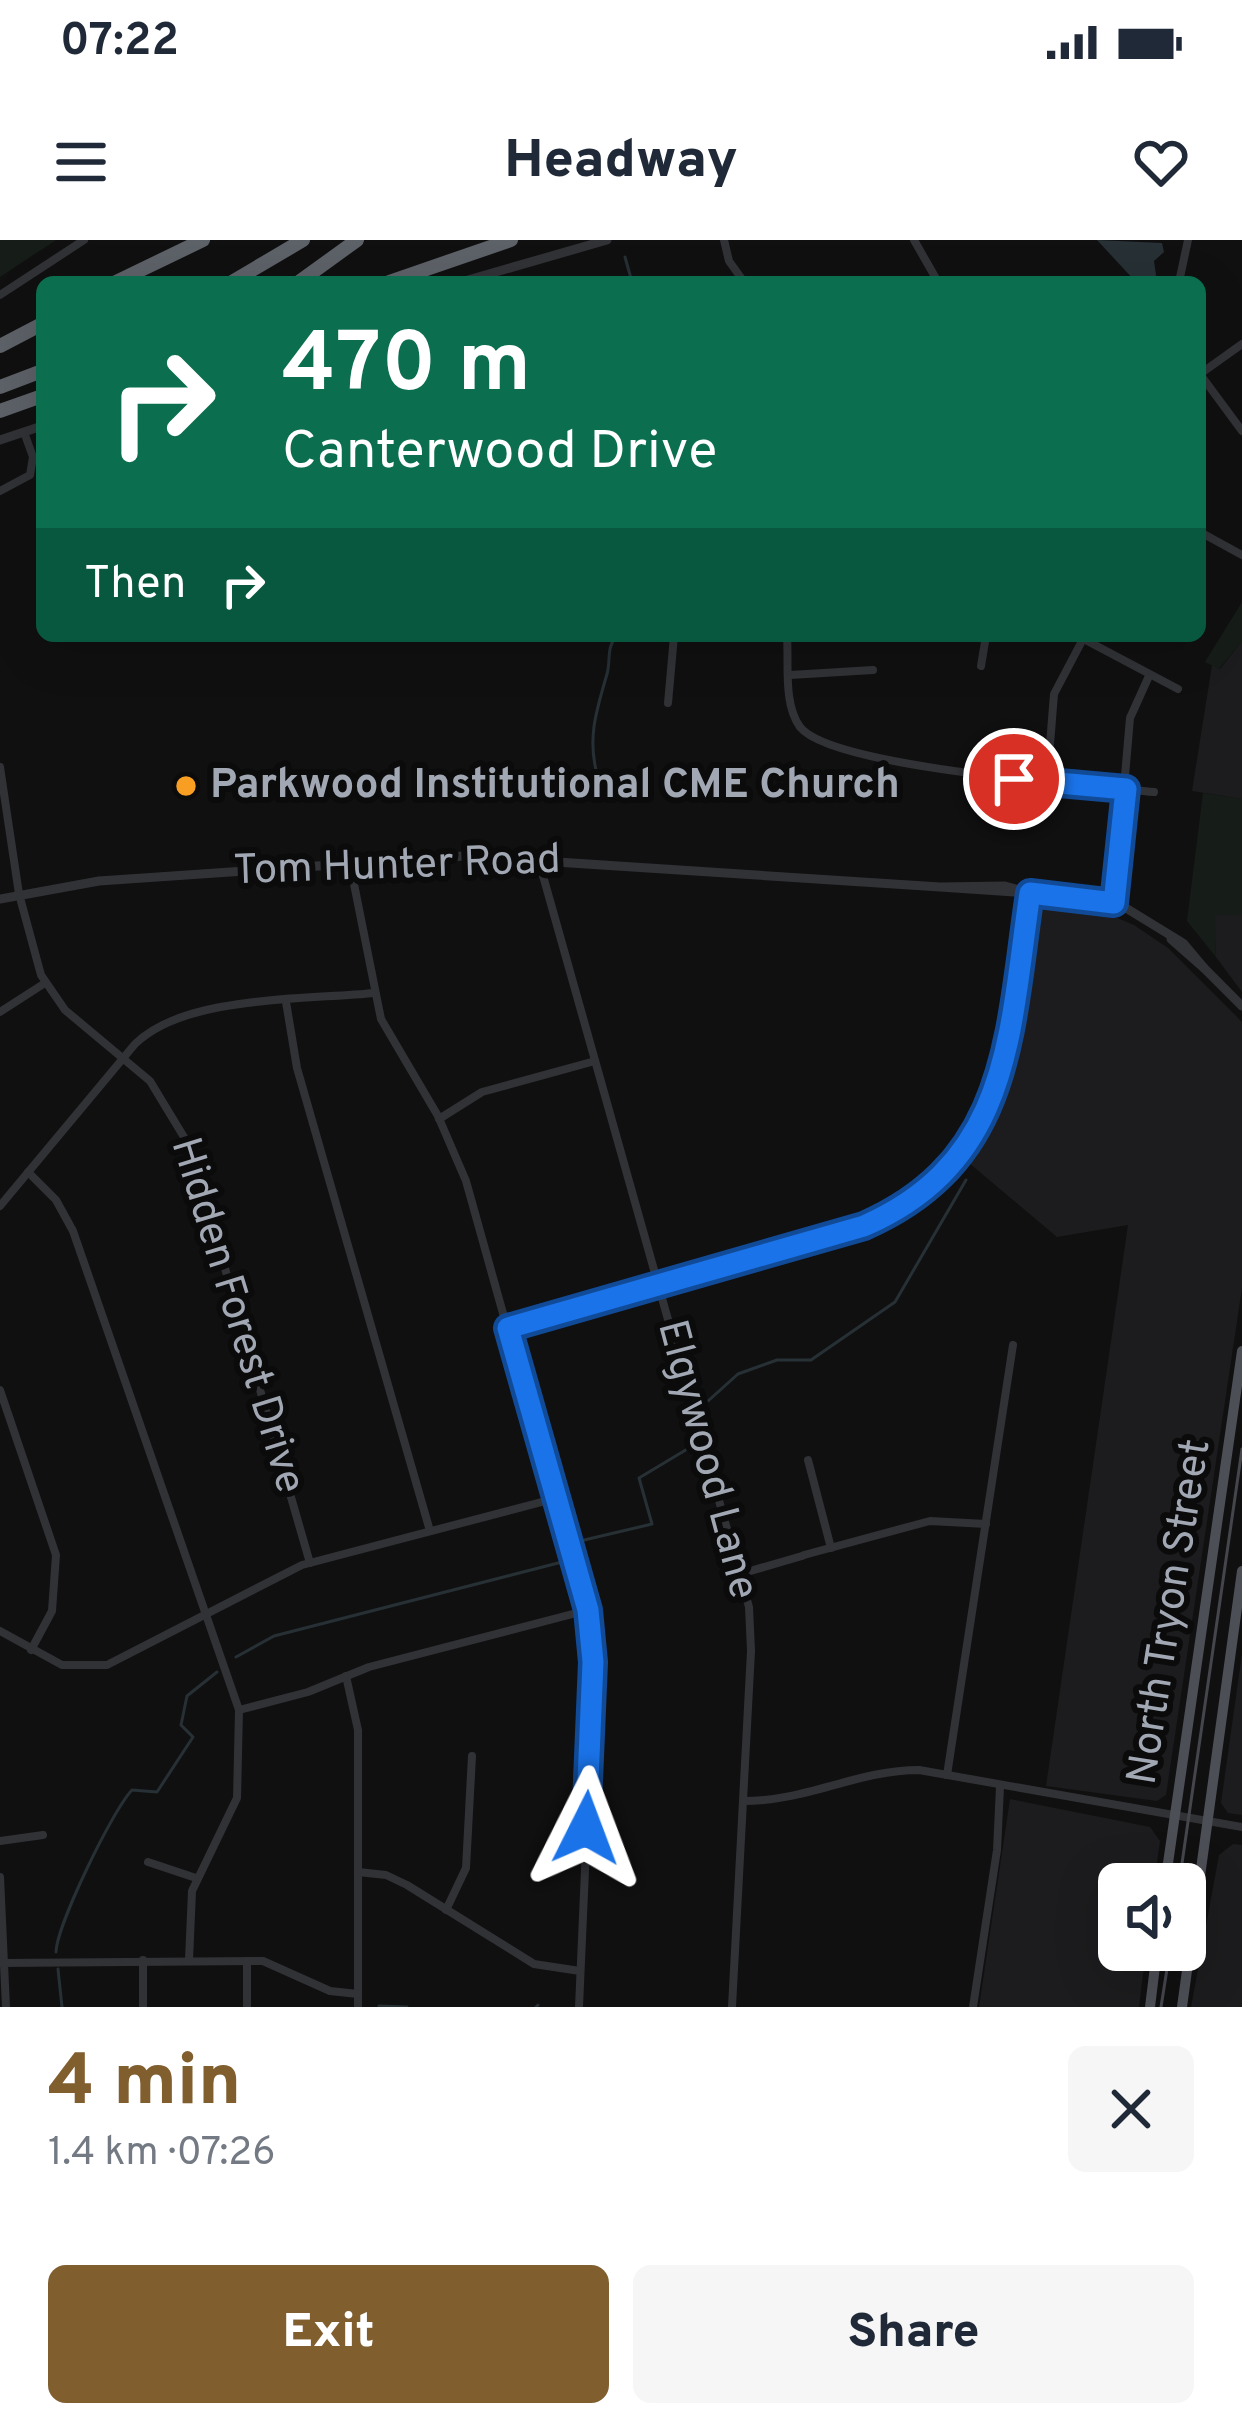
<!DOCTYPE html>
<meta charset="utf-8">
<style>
:root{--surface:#fff;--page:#f6f6f7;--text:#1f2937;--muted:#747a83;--accent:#805e2e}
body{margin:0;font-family:Overpass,sans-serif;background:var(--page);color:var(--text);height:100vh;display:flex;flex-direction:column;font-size:45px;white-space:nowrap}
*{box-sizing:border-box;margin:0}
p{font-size:39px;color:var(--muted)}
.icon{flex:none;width:66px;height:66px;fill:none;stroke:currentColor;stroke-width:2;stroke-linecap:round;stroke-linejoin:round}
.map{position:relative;height:1767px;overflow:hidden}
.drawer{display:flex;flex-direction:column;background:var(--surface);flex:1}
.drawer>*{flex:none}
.guide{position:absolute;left:36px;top:36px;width:1170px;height:366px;border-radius:18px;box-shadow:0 12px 48px #0002;background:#0b6e4f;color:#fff;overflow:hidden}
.controls{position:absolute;left:1098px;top:1623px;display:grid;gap:24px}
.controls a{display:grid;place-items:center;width:108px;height:108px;border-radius:18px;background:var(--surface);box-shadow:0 12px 48px #0002;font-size:60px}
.pin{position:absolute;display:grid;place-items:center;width:102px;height:102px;color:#fff;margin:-51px;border:6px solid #fff;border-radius:50%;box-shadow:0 3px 12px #0007}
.me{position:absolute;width:132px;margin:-66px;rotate:3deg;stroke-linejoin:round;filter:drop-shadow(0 0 9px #0008)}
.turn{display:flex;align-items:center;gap:42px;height:252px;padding:0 48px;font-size:54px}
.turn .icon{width:156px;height:156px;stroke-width:2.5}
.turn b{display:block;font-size:84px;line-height:102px}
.then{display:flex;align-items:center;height:114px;padding:0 48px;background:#0003;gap:24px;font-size:45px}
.round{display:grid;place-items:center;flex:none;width:126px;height:126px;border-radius:18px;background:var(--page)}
.head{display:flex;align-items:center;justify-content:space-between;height:204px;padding:0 48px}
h1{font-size:72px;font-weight:800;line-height:90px;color:var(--accent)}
.cta{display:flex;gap:24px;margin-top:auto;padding:24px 48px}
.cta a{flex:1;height:138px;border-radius:18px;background:var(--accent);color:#fff;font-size:48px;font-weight:800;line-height:138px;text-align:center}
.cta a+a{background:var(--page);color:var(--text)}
.status{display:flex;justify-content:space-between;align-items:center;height:84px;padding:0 60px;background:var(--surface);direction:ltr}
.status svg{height:33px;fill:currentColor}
header{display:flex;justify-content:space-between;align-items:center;height:156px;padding:0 48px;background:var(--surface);font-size:54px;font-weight:800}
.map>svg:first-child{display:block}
.built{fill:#1c1c1e}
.green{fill:#161c17}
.water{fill:#263035}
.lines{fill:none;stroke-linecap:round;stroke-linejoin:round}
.stream{stroke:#263035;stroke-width:3}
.minor{stroke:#313236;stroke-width:8}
.tertiary{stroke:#313236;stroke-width:9}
.primary{stroke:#4d4f56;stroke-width:10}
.motorway{stroke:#5d6168;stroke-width:14}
.tram{stroke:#44464c;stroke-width:3}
.route-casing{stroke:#114b97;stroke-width:30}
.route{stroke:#1a73e8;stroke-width:21}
.poi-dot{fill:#f79e23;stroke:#0b0b0c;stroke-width:4.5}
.labels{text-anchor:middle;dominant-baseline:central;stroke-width:12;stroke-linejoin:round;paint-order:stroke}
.poi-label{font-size:42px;font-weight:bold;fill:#a1a8b3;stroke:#0b0b0c;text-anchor:start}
.street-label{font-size:42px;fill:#a1a8b3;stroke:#0b0b0c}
</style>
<div class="status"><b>07:22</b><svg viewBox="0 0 49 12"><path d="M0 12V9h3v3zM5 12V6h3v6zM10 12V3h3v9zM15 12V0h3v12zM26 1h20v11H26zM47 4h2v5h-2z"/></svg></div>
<header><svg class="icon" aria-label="menu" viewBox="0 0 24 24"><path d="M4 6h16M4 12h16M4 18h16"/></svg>Headway<svg class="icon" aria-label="heart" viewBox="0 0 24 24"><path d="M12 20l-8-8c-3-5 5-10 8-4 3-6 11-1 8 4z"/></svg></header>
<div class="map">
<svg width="1242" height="1767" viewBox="0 0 1242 1767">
<rect width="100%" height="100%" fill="#101011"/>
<g class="built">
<path d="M1242,401V559L1192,551L1212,425L1220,429Z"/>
<path d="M1039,664L1108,674L1134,685L1168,708L1242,782V1048L1166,1555L1157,1561L1046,1546L1128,985L1057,997L969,923L996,881L1012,839Z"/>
<path d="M1214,674L1242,675V752L1216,717Z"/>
<path d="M1242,1414V1575L1228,1573L1221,1563Z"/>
<path d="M1010,1559L1150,1587L1160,1601L1154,1644H1119V1710H1146L1139,1767H979Z"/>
<path d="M1233,1604L1242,1605V1767H1191L1219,1615Z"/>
</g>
<g class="green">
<path d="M0,0H56L0,37Z"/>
<path d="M1242,362V401L1219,429L1205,422Z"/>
<path d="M1203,553L1242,559V675H1215L1216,717L1187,681Z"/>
</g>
<path class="water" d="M1097,0L1162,3L1164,12L1154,21L1157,42H1136Z"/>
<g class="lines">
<g class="stream">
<path d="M625,17L632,42"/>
<path d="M597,534C587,497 597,469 607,434C611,420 606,409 616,396"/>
<path d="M708,1161L738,1134L777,1120H811L895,1062L966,940"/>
<path d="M580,1301L652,1284L639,1238L694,1205"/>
<path d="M236,1417L274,1396L562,1322"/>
<path d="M56,1712C57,1685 112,1571 132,1550L157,1552L193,1497L181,1485L187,1456L217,1432"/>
<path d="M58,1729L62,1767"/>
<path d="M379,1766L407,1767"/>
<path d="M536,1767L538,1765"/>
</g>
<g class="minor">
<path d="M724,0L729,21L744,42"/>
<path d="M914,0L938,42"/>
<path d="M1179,42L1188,0"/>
<path d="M0,55L84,0"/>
<path d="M1200,134L1242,191"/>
<path d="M1200,134L1242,104"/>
<path d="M0,251L30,235L33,217L24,192"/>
<path d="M1200,292L1242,315"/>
<path d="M787,396C789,423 783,464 800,487C832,528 1093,546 1154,552"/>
<path d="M1078,396L1178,449"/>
<path d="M981,426L986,396"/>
<path d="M790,435L873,430"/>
<path d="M668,463L674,396"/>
<path d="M0,527L19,654L41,735L65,770L150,841L190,907L310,1323"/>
<path d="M1047,542L1054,454L1083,399"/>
<path d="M538,618L749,1367L751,1411L732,1767"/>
<path d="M350,624L381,779L438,876L466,941L589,1381L593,1449L579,1767"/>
<path d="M1114,663L1130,478L1149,436"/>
<path d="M286,762L297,828L430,1291"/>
<path d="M0,772L45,743"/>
<path d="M439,879L482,852L595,821"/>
<path d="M28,932L56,960L73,991L239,1470L237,1558L192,1651L189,1720"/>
<path d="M0,966L135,804C185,755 305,760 374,753"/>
<path d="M508,1087L854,989L928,949L964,912L994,858L1030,653"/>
<path d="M0,1150L56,1315L52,1371L31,1410"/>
<path d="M808,1220L831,1308"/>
<path d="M804,1315L930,1281L986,1284"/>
<path d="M740,1334L802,1316"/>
<path d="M0,1391L62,1425H107L302,1325L557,1258"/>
<path d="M346,1436L358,1490V1767"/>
<path d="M239,1470L308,1452L369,1427L588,1370"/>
<path d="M947,1535L1013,1105"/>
<path d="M744,1561C807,1561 858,1530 919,1530L1242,1587"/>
<path d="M0,1601L43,1595"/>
<path d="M148,1622L196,1638"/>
<path d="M358,1632L386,1635L407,1645L534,1724L580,1731"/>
<path d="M0,1637L6,1767"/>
<path d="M446,1670L466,1628L472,1516"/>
<path d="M0,1723L263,1721L330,1751L358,1754"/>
<path d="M143,1767V1720"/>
<path d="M247,1767V1721"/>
<path d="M973,1767L997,1610L1000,1547"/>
</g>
<g class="tertiary">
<path d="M461,42L607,0"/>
<path d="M0,200L42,186"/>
<path d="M1030,653L1121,665L1183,703L1204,728L1171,699"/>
<path d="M0,659L99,641L464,616L940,647L1005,646L1030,653L940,647"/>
<path d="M1204,728L1242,766"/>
</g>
<g class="primary">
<path d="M1165,1644L1242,1111"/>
<path d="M1150,1767L1157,1710"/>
<path d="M1182,1767L1242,1331"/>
</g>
<g class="motorway">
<path d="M116,42L203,0"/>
<path d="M232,42L303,0"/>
<path d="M299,42L357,0"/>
<path d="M389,42L511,0"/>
<path d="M0,106L42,84"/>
<path d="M0,147L42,131"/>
<path d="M0,171L42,156"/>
</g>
<g class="tram">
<path d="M1179,1644L1242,1209"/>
<path d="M1161,1767L1170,1710"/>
</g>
</g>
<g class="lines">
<defs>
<path id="route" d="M586,1588L593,1422L588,1370L508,1088L864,986C1012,921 1009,793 1030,653L1114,663L1126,549L1014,539"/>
</defs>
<use href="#route" class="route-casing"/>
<use href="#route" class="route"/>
</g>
<circle class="poi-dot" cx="186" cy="546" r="12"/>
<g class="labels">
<g class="poi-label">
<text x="210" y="546">Parkwood Institutional CME Church</text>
</g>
<g class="street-label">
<text transform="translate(397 627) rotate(-2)">Tom Hunter Road</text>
<text transform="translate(236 1076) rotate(73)">Hidden Forest Drive</text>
<text transform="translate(706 1220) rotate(75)">Elgywood Lane</text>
<text transform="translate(1171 1372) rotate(-81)">North Tryon Street</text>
</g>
</g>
</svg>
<div class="controls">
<a><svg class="icon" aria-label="sound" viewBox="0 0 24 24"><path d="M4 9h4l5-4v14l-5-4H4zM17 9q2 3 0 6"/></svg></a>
</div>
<div class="pin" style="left:1014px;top:539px;background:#d93025"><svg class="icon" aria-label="arrive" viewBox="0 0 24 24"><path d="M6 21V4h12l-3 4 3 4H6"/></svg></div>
<svg class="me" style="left:586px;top:1588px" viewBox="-20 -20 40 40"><path d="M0-17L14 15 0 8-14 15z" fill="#1a73e8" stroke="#fff" stroke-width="4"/></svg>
<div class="guide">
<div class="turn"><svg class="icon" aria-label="right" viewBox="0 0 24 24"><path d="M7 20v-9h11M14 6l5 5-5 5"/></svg><div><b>470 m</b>Canterwood Drive</div></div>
<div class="then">Then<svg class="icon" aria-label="right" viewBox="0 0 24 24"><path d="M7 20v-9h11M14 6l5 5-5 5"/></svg></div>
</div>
</div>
<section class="drawer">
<div class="head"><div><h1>4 min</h1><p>1.4 km · 07:26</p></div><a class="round"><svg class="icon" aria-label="close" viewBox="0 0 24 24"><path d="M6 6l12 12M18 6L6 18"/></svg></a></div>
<div class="cta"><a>Exit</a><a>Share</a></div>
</section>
